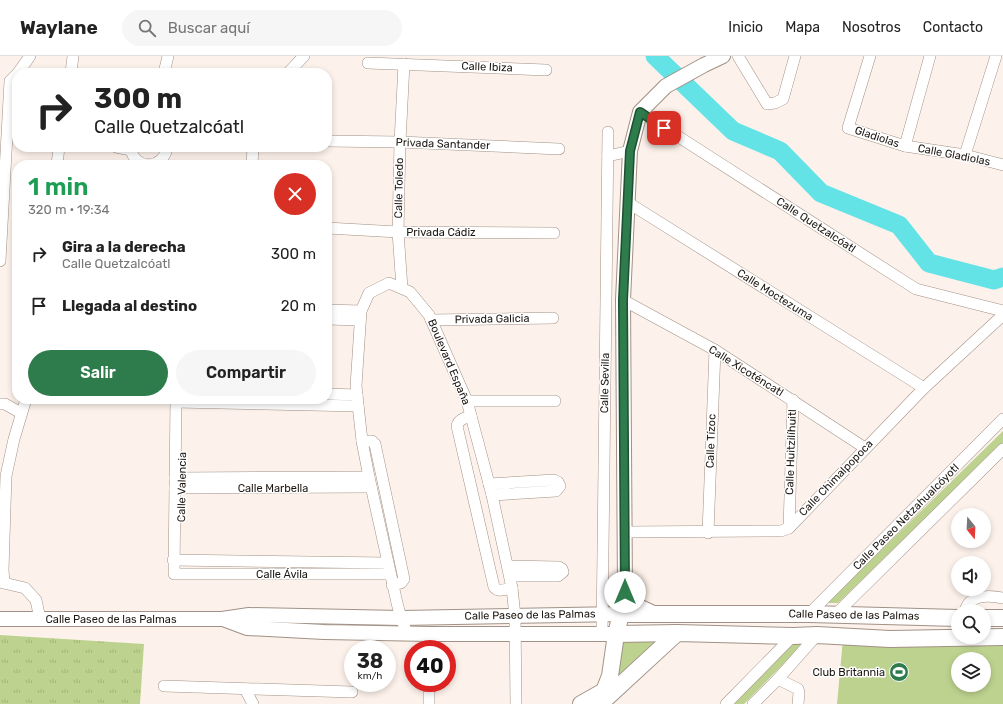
<!DOCTYPE html>
<html lang="es">
<meta charset="utf-8">
<style>
:root{--surface:#fff;--page:#f6f6f6;--text:#222;--muted:#767676;--line:#e0e0e0;--accent:#2e7b4b}
body{margin:0;font-family:Rubik,sans-serif;background:var(--page);color:var(--text);height:100vh;display:flex;flex-direction:column;font-size:15px;white-space:nowrap}
*{box-sizing:border-box;margin:0}
p{font-size:13px;color:var(--muted)}
.icon{flex:none;width:22px;height:22px;fill:none;stroke:currentColor;stroke-width:2;stroke-linecap:round;stroke-linejoin:round}
.map{position:relative;flex:1;overflow:hidden}
.sheet{position:absolute;left:12px;top:104px;width:320px;height:244px;display:flex;flex-direction:column;background:var(--surface);border-radius:16px;box-shadow:0 2px 6px #0003}
.sheet>*{flex:none}
.hud{position:absolute;left:12px;top:12px;width:320px;height:84px;border-radius:16px;box-shadow:0 2px 6px #0003;background:#fff;color:var(--text);overflow:hidden}
.needle{width:26px;rotate:162deg}
.buttons{position:absolute;left:951px;top:452px;display:grid;gap:8px}
.buttons a{display:grid;place-items:center;width:40px;height:40px;border-radius:50%;background:var(--surface);box-shadow:0 2px 6px #0003;font-size:20px}
.speed{position:absolute;left:344px;top:584px;display:flex;gap:8px;font-size:20px;font-weight:700;text-align:center}
.speed>*{display:grid;place-content:center;width:52px;height:52px;border-radius:50%;background:var(--surface);box-shadow:0 2px 6px #0003;line-height:1}
.speed small{font-size:10px;font-weight:400}
.speed .limit{border:6px solid #d22;background:#fff;color:#111}
.pin{position:absolute;display:grid;place-items:center;width:34px;height:34px;color:#fff;margin:-17px;border-radius:8px;box-shadow:0 2px 6px #0006}
.me{position:absolute;width:44px;margin:-22px;rotate:0deg;stroke-linejoin:round;filter:drop-shadow(0 0 3px #0008)}
.turn{display:flex;align-items:center;gap:14px;height:84px;padding:0 16px;font-size:18px}
.turn .icon{width:52px;height:52px;stroke-width:2.5}
.turn b{display:block;font-size:28px;line-height:34px}
.round{display:grid;place-items:center;flex:none;width:42px;height:42px;border-radius:21px;background:var(--page)}
.head{display:flex;align-items:center;justify-content:space-between;height:68px;padding:0 16px}
h1{font-size:24px;font-weight:600;line-height:30px;color:#1e9e55}
.action{display:flex;gap:8px;margin-top:auto;padding:8px 16px}
.action a{flex:1;height:46px;border-radius:24px;background:var(--accent);color:#fff;font-size:16px;font-weight:600;line-height:46px;text-align:center}
.action a+a{background:var(--page);color:var(--text)}
ul{padding:0;list-style:none}
li{display:flex;align-items:center;gap:12px;height:52px;padding:0 16px}
li div{flex:1}
li b{display:block;font-size:15px}
li em{font-style:normal}
header{display:flex;align-items:center;gap:24px;box-sizing:border-box;height:56px;padding:0 20px;background:var(--surface);border-bottom:1px solid var(--line)}
header strong{font-size:19px}
nav{display:flex;gap:22px;margin-inline-start:auto;font-size:14px}
.search{width:280px;height:36px;background:var(--page);display:flex;align-items:center;gap:10px;box-sizing:border-box;padding:0 14px;border-radius:22px;color:var(--muted);font-size:15px}
.map>svg:first-child{display:block}
.grass{fill:#bdd28f;fill-rule:evenodd}
.park{fill:url(#park-tufts)}
.lines{fill:none;stroke-linecap:round;stroke-linejoin:round}
.river{stroke:#64e3e7;stroke-width:19}
.minor-casing{stroke:#a19186;stroke-width:12}
.tertiary-casing{stroke:#a19186;stroke-width:16}
.secondary-casing{stroke:#a19186;stroke-width:18}
.minor{stroke:#fff;stroke-width:11}
.tertiary{stroke:#fff;stroke-width:14}
.secondary{stroke:#fff;stroke-width:16}
.route-casing{stroke:#1e5031;stroke-width:10}
.route{stroke:#2e7b4b;stroke-width:7}
.labels{text-anchor:middle;dominant-baseline:central;stroke-width:3;stroke-linejoin:round;paint-order:stroke}
.street-label{font-size:11px;fill:#1d1712;stroke:#fff}
.poi-label{font-size:11px;fill:#1d1712;stroke:#fff;text-anchor:end}
</style>
<header>
<strong>Waylane</strong>
<div class="search"><svg class="icon" aria-label="search" viewBox="0 0 24 24"><circle cx="10" cy="10" r="6"/><path d="M15 15l6 6"/></svg>Buscar aquí</div>
<nav><a>Inicio</a><a>Mapa</a><a>Nosotros</a><a>Contacto</a></nav>
</header>
<div class="map">
<svg width="1003" height="648" viewBox="0 0 1003 648">
<defs>
<pattern id="park-tufts" width="24" height="20" patternUnits="userSpaceOnUse"><rect width="24" height="20" fill="#bdd28f"/><path d="M3 7l-1-3M5 7V3M7 7l1-3M15 17l-1-3M17 17v-4M19 17l1-3" fill="none" stroke="#a2b47a"/></pattern>
</defs>
<rect width="100%" height="100%" fill="#fdf2eb"/>
<g class="grass">
<path d="M1003,375V387L838,547H827Z"/>
<path d="M843,583L1003,588V648H837ZM958,603H984V629H958Z"/>
<path d="M658,584L618,622L620,590L626,585Z"/>
<path d="M793,587L802,589L744,648H734Z"/>
</g>
<path class="park" d="M0,579L144,588L140,648H0Z"/>
<g class="lines">
<path class="river" d="M655,0L733,75L780,95L821,137L899,169L929,207L994,224L1003,221"/>
<defs>
<g id="minor">
<path d="M738,0L767,48L775,47L783,43L795,0"/>
<path d="M870,0L848,72L905,90L965,99L1003,109"/>
<path d="M368,7L546,14"/>
<path d="M18,17L30,0"/>
<path d="M71,17L73,0"/>
<path d="M164,17L168,0"/>
<path d="M288,17L304,0"/>
<path d="M640,56L916,233L1003,255"/>
<path d="M327,85L400,86L559,93"/>
<path d="M905,90L930,0"/>
<path d="M116,91L131,94"/>
<path d="M131,91C132,114 164,115 167,91"/>
<path d="M965,99L996,0"/>
<path d="M608,100L630,95"/>
<path d="M57,109L59,91"/>
<path d="M252,109L253,91"/>
<path d="M627,146L924,332"/>
<path d="M327,172L398,176L554,177"/>
<path d="M0,205L10,25L17,18"/>
<path d="M402,232L398,176L400,86L404,8"/>
<path d="M623,244L715,294L865,392"/>
<path d="M327,254L361,255"/>
<path d="M327,263L360,264"/>
<path d="M431,264L553,262"/>
<path d="M327,338L357,339"/>
<path d="M176,343L174,518H390"/>
<path d="M467,345H555"/>
<path d="M176,346L358,350"/>
<path d="M0,348H5L21,357"/>
<path d="M471,360C465,362 459,363 457,370L494,531C498,537 506,533 512,532"/>
<path d="M362,385H372L375,388L404,523L401,527L392,529"/>
<path d="M175,422L369,421"/>
<path d="M489,428L554,424L558,426L560,430L556,435L492,439"/>
<path d="M175,432L371,431"/>
<path d="M789,472L793,344"/>
<path d="M625,476L781,475L789,472L924,332L1003,259"/>
<path d="M708,477L715,294"/>
<path d="M173,504L387,507"/>
<path d="M508,510L559,511L562,513L563,516L558,520H510"/>
<path d="M0,526L25,532L36,544L40,563"/>
<path d="M4,526L3,514L6,420L14,383L26,343"/>
<path d="M965,555C966,552 968,548 970,546C978,539 993,540 1003,542"/>
<path d="M809,558L1003,363"/>
<path d="M836,558L1003,393"/>
<path d="M407,577L401,562L397,547L369,421L362,385L356,330L361,255L369,237L389,227L410,236L429,259L467,345L471,360L492,439L512,532L515,560L516,648"/>
<path d="M602,578L608,76"/>
<path d="M430,593V578"/>
<path d="M778,623L798,633L799,637L798,648"/>
<path d="M164,630L352,636"/>
<path d="M245,633L253,648"/>
<path d="M429,648V627"/>
<path d="M726,648L793,580"/>
<path d="M753,648L778,623L817,579"/>
</g>
<g id="tertiary">
<path d="M0,563H222L249,559L401,562L621,558L625,536L623,244L630,95L640,56L666,30L704,9L723,0"/>
<path d="M223,563L247,572L324,576L430,578H616"/>
</g>
<g id="secondary">
<path d="M625,536L636,550L651,557"/>
<path d="M984,562H1003"/>
<path d="M616,578L677,577L793,580L817,579L890,583L1003,581"/>
<path d="M581,648L604,635L610,620L616,578L621,558H809L958,562"/>
<path d="M600,648L677,577"/>
</g>
</defs>
<use href="#minor" class="minor-casing"/>
<use href="#tertiary" class="tertiary-casing"/>
<use href="#secondary" class="secondary-casing"/>
<use href="#minor" class="minor"/>
<use href="#tertiary" class="tertiary"/>
<use href="#secondary" class="secondary"/>
</g>
<g class="lines">
<defs>
<path id="route" d="M625,536L623,244L630,95L640,56L664,72"/>
</defs>
<use href="#route" class="route-casing"/>
<use href="#route" class="route"/>
</g>
<defs>
<symbol id="stadium-disc" viewBox="-11 -11 22 22"><circle r="9.5" fill="#2e7b4b" stroke="#fff"/><path d="M0-5a6.5 5 0 1 0 0 10a6.5 5 0 1 0 0-10ZM-3.5-1.8h7v3.6h-7Z" fill="#fff"/></symbol>
</defs>
<g fill-rule="evenodd">
<use href="#stadium-disc" x="888" y="605" width="22" height="22"/>
</g>
<g class="labels">
<g class="street-label">
<text transform="translate(487 11) rotate(2)">Calle Ibiza</text>
<text transform="translate(877 81) rotate(18)">Gladiolas</text>
<text transform="translate(443 88) rotate(2)">Privada Santander</text>
<text transform="translate(954 99) rotate(11)">Calle Gladiolas</text>
<text transform="translate(399 132) rotate(-89)">Calle Toledo</text>
<text transform="translate(816 169) rotate(33)">Calle Quetzalcóatl</text>
<text x="441" y="176">Privada Cádiz</text>
<text transform="translate(775 239) rotate(32)">Calle Moctezuma</text>
<text transform="translate(492 263) rotate(-1)">Privada Galicia</text>
<text transform="translate(449 306) rotate(67)">Boulevard España</text>
<text transform="translate(746 315) rotate(32)">Calle Xicoténcatl</text>
<text transform="translate(605 327) rotate(-89)">Calle Sevilla</text>
<text transform="translate(711 385) rotate(-88)">Calle Tízoc</text>
<text transform="translate(791 396) rotate(-88)">Calle Huitzilíhuitl</text>
<text transform="translate(836 422) rotate(-46)">Calle Chimalpopoca</text>
<text transform="translate(182 431) rotate(-89)">Calle Valencia</text>
<text x="273" y="432">Calle Marbella</text>
<text transform="translate(906 461) rotate(-45)">Calle Paseo Netzahualcóyotl</text>
<text x="282" y="518">Calle Ávila</text>
<text transform="translate(530 559) rotate(-1)">Calle Paseo de las Palmas</text>
<text transform="translate(854 559) rotate(1)">Calle Paseo de las Palmas</text>
<text x="111" y="563">Calle Paseo de las Palmas</text>
</g>
<g class="poi-label">
<text x="885" y="616">Club Britannia</text>
</g>
</g>
</svg>
<div class="buttons">
<a><svg class="needle" viewBox="-14 -14 28 28"><path d="M0-13l5 13h-10z" fill="#e53935"/><path d="M0 13l5-13h-10z" fill="#767676"/></svg></a>
<a><svg class="icon" aria-label="sound" viewBox="0 0 24 24"><path d="M4 9h4l5-4v14l-5-4H4zM17 9q2 3 0 6"/></svg></a>
<a><svg class="icon" aria-label="search" viewBox="0 0 24 24"><circle cx="10" cy="10" r="6"/><path d="M15 15l6 6"/></svg></a>
<a><svg class="icon" aria-label="layers" viewBox="0 0 24 24"><path d="M12 4l9 5-9 5-9-5zM3 14l9 5 9-5"/></svg></a>
</div>
<div class="speed"><div>38<small>km/h</small></div><div class="limit">40</div></div>
<div class="pin" style="left:664px;top:72px;background:#d93025"><svg class="icon" aria-label="arrive" viewBox="0 0 24 24"><path d="M6 21V4h12l-3 4 3 4H6"/></svg></div>
<svg class="me" style="left:625px;top:536px" viewBox="-20 -20 40 40"><circle r="19" fill="#fff"/><path d="M0-13L10 11 0 6-10 11z" fill="#2e7b4b"/></svg>
<div class="hud">
<div class="turn"><svg class="icon" aria-label="right" viewBox="0 0 24 24"><path d="M7 20v-9h11M14 6l5 5-5 5"/></svg><div><b>300 m</b>Calle Quetzalcóatl</div></div>
</div>
<section class="sheet">
<div class="head"><div><h1>1 min</h1><p>320 m · 19:34</p></div><a class="round" style="background:#d93025;color:#fff"><svg class="icon" aria-label="close" viewBox="0 0 24 24"><path d="M6 6l12 12M18 6L6 18"/></svg></a></div>
<ul>
<li><svg class="icon" aria-label="right" viewBox="0 0 24 24"><path d="M7 20v-9h11M14 6l5 5-5 5"/></svg><div><b>Gira a la derecha</b><p>Calle Quetzalcóatl</p></div><em>300 m</em></li>
<li><svg class="icon" aria-label="arrive" viewBox="0 0 24 24"><path d="M6 21V4h12l-3 4 3 4H6"/></svg><div><b>Llegada al destino</b></div><em>20 m</em></li>
</ul>
<div class="action"><a>Salir</a><a>Compartir</a></div>
</section>
</div>
